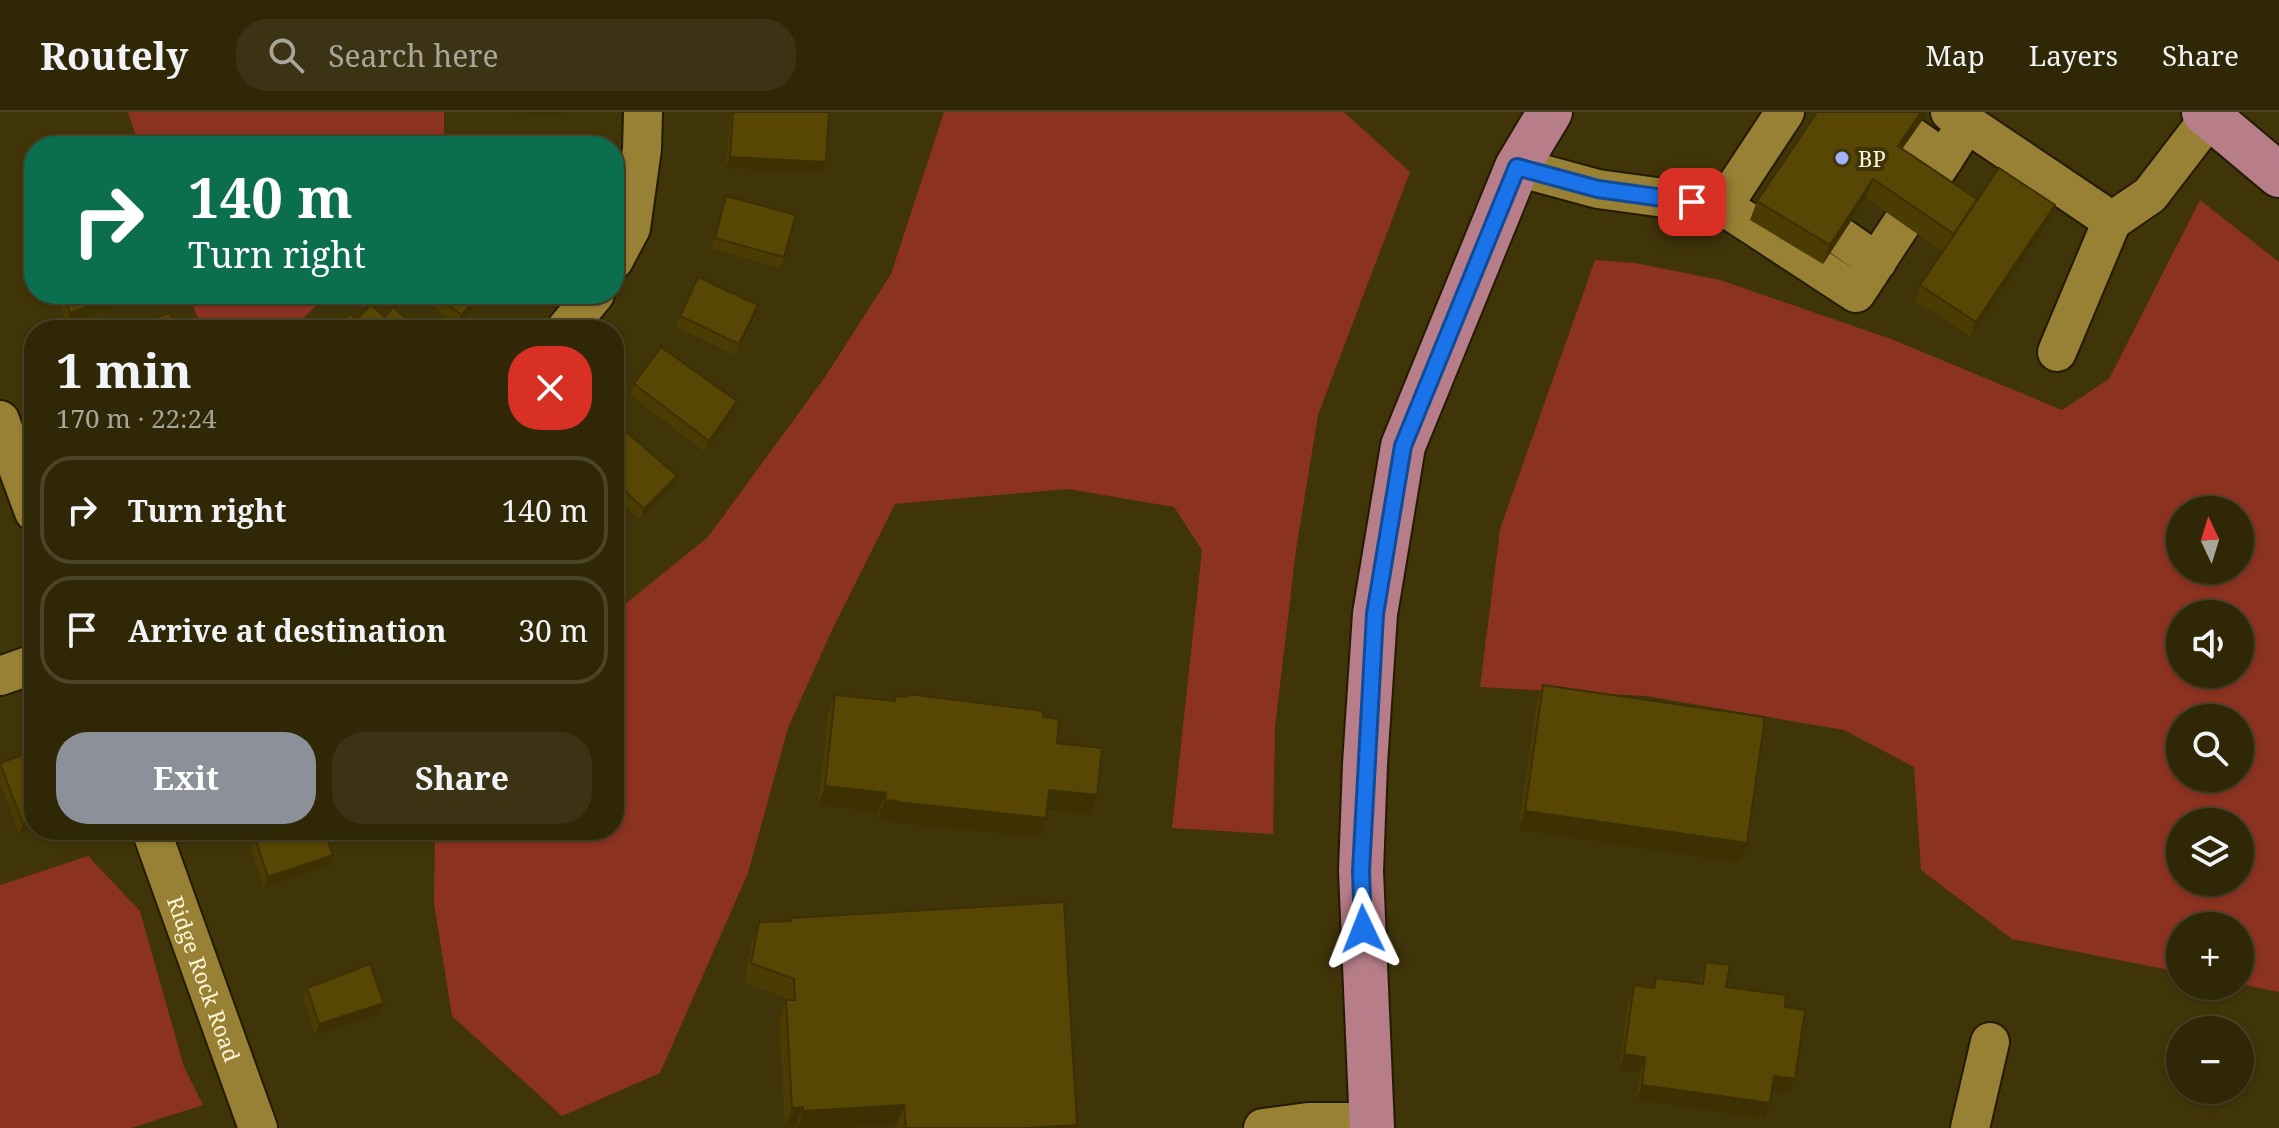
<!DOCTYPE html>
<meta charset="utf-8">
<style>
:root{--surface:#302707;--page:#3c3315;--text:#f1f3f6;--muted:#a8a59b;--line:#4b4428;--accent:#8c9099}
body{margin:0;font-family:"Noto Serif",serif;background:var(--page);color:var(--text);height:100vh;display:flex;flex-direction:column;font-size:30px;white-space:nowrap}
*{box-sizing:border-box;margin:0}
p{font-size:26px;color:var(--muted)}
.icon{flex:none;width:44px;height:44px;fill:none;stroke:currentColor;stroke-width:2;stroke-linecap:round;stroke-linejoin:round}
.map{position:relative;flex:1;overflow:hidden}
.panel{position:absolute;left:24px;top:208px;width:600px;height:520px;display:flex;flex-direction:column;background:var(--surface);border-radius:32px;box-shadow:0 2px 6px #0004,0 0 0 2px var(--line)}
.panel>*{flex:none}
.hud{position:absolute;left:24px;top:24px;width:600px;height:168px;border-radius:32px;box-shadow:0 2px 6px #0004,0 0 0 2px var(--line);background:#0b6e4f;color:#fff;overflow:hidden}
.needle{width:52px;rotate:356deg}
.fabs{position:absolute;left:2166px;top:384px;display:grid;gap:16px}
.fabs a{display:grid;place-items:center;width:88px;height:88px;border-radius:50%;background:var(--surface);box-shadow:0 2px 6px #0004,0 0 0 2px var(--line);font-size:40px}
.pin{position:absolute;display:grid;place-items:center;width:68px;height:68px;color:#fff;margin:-34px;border-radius:16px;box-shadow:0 4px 12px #0006}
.me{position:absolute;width:88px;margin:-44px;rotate:358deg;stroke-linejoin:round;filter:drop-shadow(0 0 6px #0008)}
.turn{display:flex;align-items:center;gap:28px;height:168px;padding:0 32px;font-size:36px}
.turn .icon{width:104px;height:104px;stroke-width:2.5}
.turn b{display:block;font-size:56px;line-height:68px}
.round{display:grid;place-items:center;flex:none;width:84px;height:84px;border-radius:32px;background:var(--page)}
.headline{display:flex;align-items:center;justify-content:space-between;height:136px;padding:0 32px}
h1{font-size:48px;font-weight:700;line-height:60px}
.action{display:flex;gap:16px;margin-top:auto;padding:16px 32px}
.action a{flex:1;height:92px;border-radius:32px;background:var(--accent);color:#fff;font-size:32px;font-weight:700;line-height:92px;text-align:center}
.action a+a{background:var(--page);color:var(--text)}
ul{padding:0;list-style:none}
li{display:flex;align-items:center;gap:24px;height:108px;margin:0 16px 12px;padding:0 16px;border:4px solid var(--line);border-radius:32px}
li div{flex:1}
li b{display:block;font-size:30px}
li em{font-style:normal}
header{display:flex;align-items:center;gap:48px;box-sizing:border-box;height:112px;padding:0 40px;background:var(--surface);border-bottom:2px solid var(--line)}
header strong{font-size:38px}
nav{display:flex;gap:44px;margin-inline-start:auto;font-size:28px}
.search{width:560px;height:72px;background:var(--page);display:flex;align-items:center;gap:20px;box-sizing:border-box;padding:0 28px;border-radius:32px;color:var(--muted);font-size:30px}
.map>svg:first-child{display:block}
.green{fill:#8b3221;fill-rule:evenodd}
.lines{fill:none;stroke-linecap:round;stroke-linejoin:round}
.minor-casing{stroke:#231c04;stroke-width:42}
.major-casing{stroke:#231c04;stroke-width:48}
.minor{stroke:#988134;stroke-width:38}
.major{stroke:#b77d88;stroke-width:44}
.wall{fill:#4b3c03}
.shaded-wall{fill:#3d3103}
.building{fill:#574604;stroke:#3d3103;stroke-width:2}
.route-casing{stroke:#114b97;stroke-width:20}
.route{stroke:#1a73e8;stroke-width:14}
.poi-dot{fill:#a0b3fd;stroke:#403409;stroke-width:3}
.labels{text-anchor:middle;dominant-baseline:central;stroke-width:8;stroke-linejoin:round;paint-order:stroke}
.poi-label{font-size:22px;fill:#fef5d7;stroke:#403409;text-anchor:start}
.street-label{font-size:22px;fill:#fef5d7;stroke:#403409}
</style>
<header>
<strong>Routely</strong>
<div class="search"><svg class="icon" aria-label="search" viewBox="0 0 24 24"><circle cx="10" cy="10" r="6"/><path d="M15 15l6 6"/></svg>Search here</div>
<nav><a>Map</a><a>Layers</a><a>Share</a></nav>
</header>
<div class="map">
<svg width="2279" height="1016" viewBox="0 0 2279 1016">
<rect width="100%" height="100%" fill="#403409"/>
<g class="green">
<path d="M128,0H444V34H139Z"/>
<path d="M944,0H1344L1410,60L1318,303L1296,438L1275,615L1273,722L1172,716L1202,438L1174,395L1068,377L895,392L832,518L788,616L748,761L660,961L562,1004L452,904L434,791L435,718H614V501L708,425L825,265L891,162Z"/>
<path d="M2200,88L2279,150V880L2240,872V814H2180V860L2012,827L1921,758L1914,655L1844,618L1646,584L1480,575L1500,417L1595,148L1635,151L1720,168L1891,227L2062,298L2109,267ZM2180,398H2240V458H2180ZM2180,502H2240V562H2180ZM2180,606H2240V666H2180ZM2180,710H2240V770H2180Z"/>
<path d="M189,182H328L291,218H206L196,202Z"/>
<path d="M88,744L140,799L184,955L203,993L131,1016H0V773Z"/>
</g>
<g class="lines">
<defs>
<g id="minor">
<path d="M1950,0L2112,109L2150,83L2210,5"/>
<path d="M1911,24L1944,47"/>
<path d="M1517,55L1598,77L1723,94L1785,0"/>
<path d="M1925,76L1967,11"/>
<path d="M1723,94L1856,181L1902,111"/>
<path d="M1841,125L1877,150"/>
<path d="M614,148L631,116L642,37L643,0"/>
<path d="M565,218L595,182"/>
<path d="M2057,240L2112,109"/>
<path d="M0,308L34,400"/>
<path d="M0,564L34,552"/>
<path id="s1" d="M151,718L258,1016"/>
<path d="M1263,1016L1308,1010H1372"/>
<path d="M1970,1016L1990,930"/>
</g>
<g id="major">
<path d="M2204,0L2279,63"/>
<path d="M1372,1016L1361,759L1365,652L1375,502L1403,334L1517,55L1550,0"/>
</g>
</defs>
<use href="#minor" class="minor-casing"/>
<use href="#major" class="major-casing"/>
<use href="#minor" class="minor"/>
<use href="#major" class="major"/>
</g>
<g class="wall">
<path d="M732,0H829L826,50L822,61L726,56L730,5Z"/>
<path d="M1817,0H1928L1902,37L1977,87L1975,92L2055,93L2050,108L1971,225L1915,189L1920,173L1943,140L1866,86L1823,152L1750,108L1757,89Z"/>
<path d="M34,62V120L27,102L31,92L23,75L27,65Z"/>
<path d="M726,84L784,145L780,156L711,137Z"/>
<path d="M56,182H148L66,212Z"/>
<path d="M419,182H484L483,187L457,214Z"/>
<path d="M758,193L735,243L676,215L680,204Z"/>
<path d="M634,272L737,289L733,300L705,340L630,283Z"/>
<path d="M614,309L673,374L640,408L614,384Z"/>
<path d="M1543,573L1740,750L1518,718L1536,593Z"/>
<path d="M908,582L1043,605L1057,631L1090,703L1046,698L1039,725L889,710V708L877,707L878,700L818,693L828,602L835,583L893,589L895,584L907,585Z"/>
<path d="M34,639V718L19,722L0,671V652Z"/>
<path d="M255,726L329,754L264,776L251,737Z"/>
<path d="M791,806L1076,1016H897V1012L837,1016L785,1015L779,908L787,886L744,871L752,829L759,810L790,809Z"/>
<path d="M1706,850L1726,875L1785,895L1789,982L1772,980L1770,991L1765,1006L1636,988L1640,961L1619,958L1628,889L1634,873L1652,876L1656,866L1699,872Z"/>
<path d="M307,876L384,891L380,902L315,923L303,886Z"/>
</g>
<g class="shaded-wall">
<path d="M515,0H561L560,3Z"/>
<path d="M1921,0H1928L1891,53L1898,34Z"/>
<path d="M730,45L826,50L822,61L726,56Z"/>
<path d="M1873,67L1866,86L1823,152L1830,133Z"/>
<path d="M2055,93L2050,108L1971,225L1976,210Z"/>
<path d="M122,182H148L66,212L70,201Z"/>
<path d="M481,182H484L483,187L457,214L461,203Z"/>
<path d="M758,193L754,204L735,243L739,232Z"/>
<path d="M737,289L733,300L705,340L709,329Z"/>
<path d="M677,364L673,374L640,408L644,397Z"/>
<path d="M825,674L886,681L878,700L818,693Z"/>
<path d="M1049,678L1097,683L1090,703L1042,697Z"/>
<path d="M885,688L896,689L889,708L877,707Z"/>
<path d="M896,690L1046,706L1039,725L889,710Z"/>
<path d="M1525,699L1747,731L1740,750L1518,718Z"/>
<path d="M34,708V718L19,722L23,712Z"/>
<path d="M333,743L329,754L264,776L268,765Z"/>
<path d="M384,891L380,902L315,923L319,912Z"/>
<path d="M1624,942L1645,945L1640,961L1619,958Z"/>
<path d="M1774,964L1795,967L1789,982L1768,979Z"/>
<path d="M1642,973L1770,991L1765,1006L1636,988Z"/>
<path d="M904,993L897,1012L837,1016H797L803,999Z"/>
<path d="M803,995L796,1014L785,1015L792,996Z"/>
<path d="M1077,1013L1076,1016H1028Z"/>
</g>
<g class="building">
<path d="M733,0H829L826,50L730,45Z"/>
<path d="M1817,0H1921L1898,34L1977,87L1954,122L1873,67L1830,133L1757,89Z"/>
<path d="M1999,56L2055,93L1976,210L1920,173Z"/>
<path d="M34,62V80L27,65Z"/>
<path d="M726,84L796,103L784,145L715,126Z"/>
<path d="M698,165L758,193L739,232L680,204Z"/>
<path d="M64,182H122L70,201Z"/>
<path d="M436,182H481L461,203Z"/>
<path d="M371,193L385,205L393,195L419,218H337L350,201L357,207Z"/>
<path d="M170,201L176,218H122Z"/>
<path d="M661,235L737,289L709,329L634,272Z"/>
<path d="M614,309L677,364L644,397L614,369Z"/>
<path d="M1543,573L1765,605L1747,731L1525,699Z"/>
<path d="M908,582L1043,599V605L1059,607L1057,631L1102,636L1097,683L1049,678L1046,706L896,690V689L885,688L886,681L825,674L835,583L895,589V584L907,585Z"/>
<path d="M34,639V708L23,712L0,651Z"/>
<path d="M279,718H324L333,743L268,765L255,726Z"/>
<path d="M1064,790L1077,1013L1028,1016H906L904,993L803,999V995L792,996L786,888H795L794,867L751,851L759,810L791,809V806Z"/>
<path d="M1706,850L1730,853L1726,875L1786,883L1785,895L1805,898L1795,967L1774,964L1770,991L1642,973L1645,945L1624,942L1634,873L1654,876L1656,866L1703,872Z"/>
<path d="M370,852L384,891L319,912L307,876Z"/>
</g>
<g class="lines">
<defs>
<path id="route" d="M1363,817L1361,759L1375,502L1403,334L1517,55L1598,77L1692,90"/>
</defs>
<use href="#route" class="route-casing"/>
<use href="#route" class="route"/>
</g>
<circle class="poi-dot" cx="1842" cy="46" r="8"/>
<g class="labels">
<g class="poi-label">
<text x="1858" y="46">BP</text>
</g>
<g class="street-label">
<text stroke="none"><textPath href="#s1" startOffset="158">Ridge Rock Road</textPath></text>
</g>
</g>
</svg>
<div class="fabs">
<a><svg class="needle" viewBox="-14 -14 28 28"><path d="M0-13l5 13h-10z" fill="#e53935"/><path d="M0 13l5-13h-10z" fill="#a8a59b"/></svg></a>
<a><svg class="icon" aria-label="sound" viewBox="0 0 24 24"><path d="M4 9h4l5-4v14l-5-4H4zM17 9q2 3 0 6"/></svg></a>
<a><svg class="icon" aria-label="search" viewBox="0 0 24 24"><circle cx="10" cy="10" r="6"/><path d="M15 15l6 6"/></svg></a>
<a><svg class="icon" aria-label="layers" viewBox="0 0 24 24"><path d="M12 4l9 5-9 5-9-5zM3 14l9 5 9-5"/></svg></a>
<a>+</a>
<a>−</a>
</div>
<div class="pin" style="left:1692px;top:90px;background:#d93025"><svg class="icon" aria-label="arrive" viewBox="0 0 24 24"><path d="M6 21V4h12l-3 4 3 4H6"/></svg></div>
<svg class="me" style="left:1363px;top:817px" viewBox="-20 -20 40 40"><path d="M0-17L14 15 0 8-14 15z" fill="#1a73e8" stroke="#fff" stroke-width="4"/></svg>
<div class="hud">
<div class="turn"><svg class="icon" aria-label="right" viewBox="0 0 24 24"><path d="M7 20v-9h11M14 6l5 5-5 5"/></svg><div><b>140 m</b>Turn right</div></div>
</div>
<section class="panel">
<div class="headline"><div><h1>1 min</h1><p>170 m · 22:24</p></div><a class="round" style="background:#d93025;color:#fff"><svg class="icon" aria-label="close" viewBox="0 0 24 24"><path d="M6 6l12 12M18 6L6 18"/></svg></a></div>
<ul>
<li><svg class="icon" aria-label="right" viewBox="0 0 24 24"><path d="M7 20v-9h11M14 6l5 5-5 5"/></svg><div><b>Turn right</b></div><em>140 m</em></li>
<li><svg class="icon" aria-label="arrive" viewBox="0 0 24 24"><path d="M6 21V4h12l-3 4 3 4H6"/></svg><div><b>Arrive at destination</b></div><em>30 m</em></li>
</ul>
<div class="action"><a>Exit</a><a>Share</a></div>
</section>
</div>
